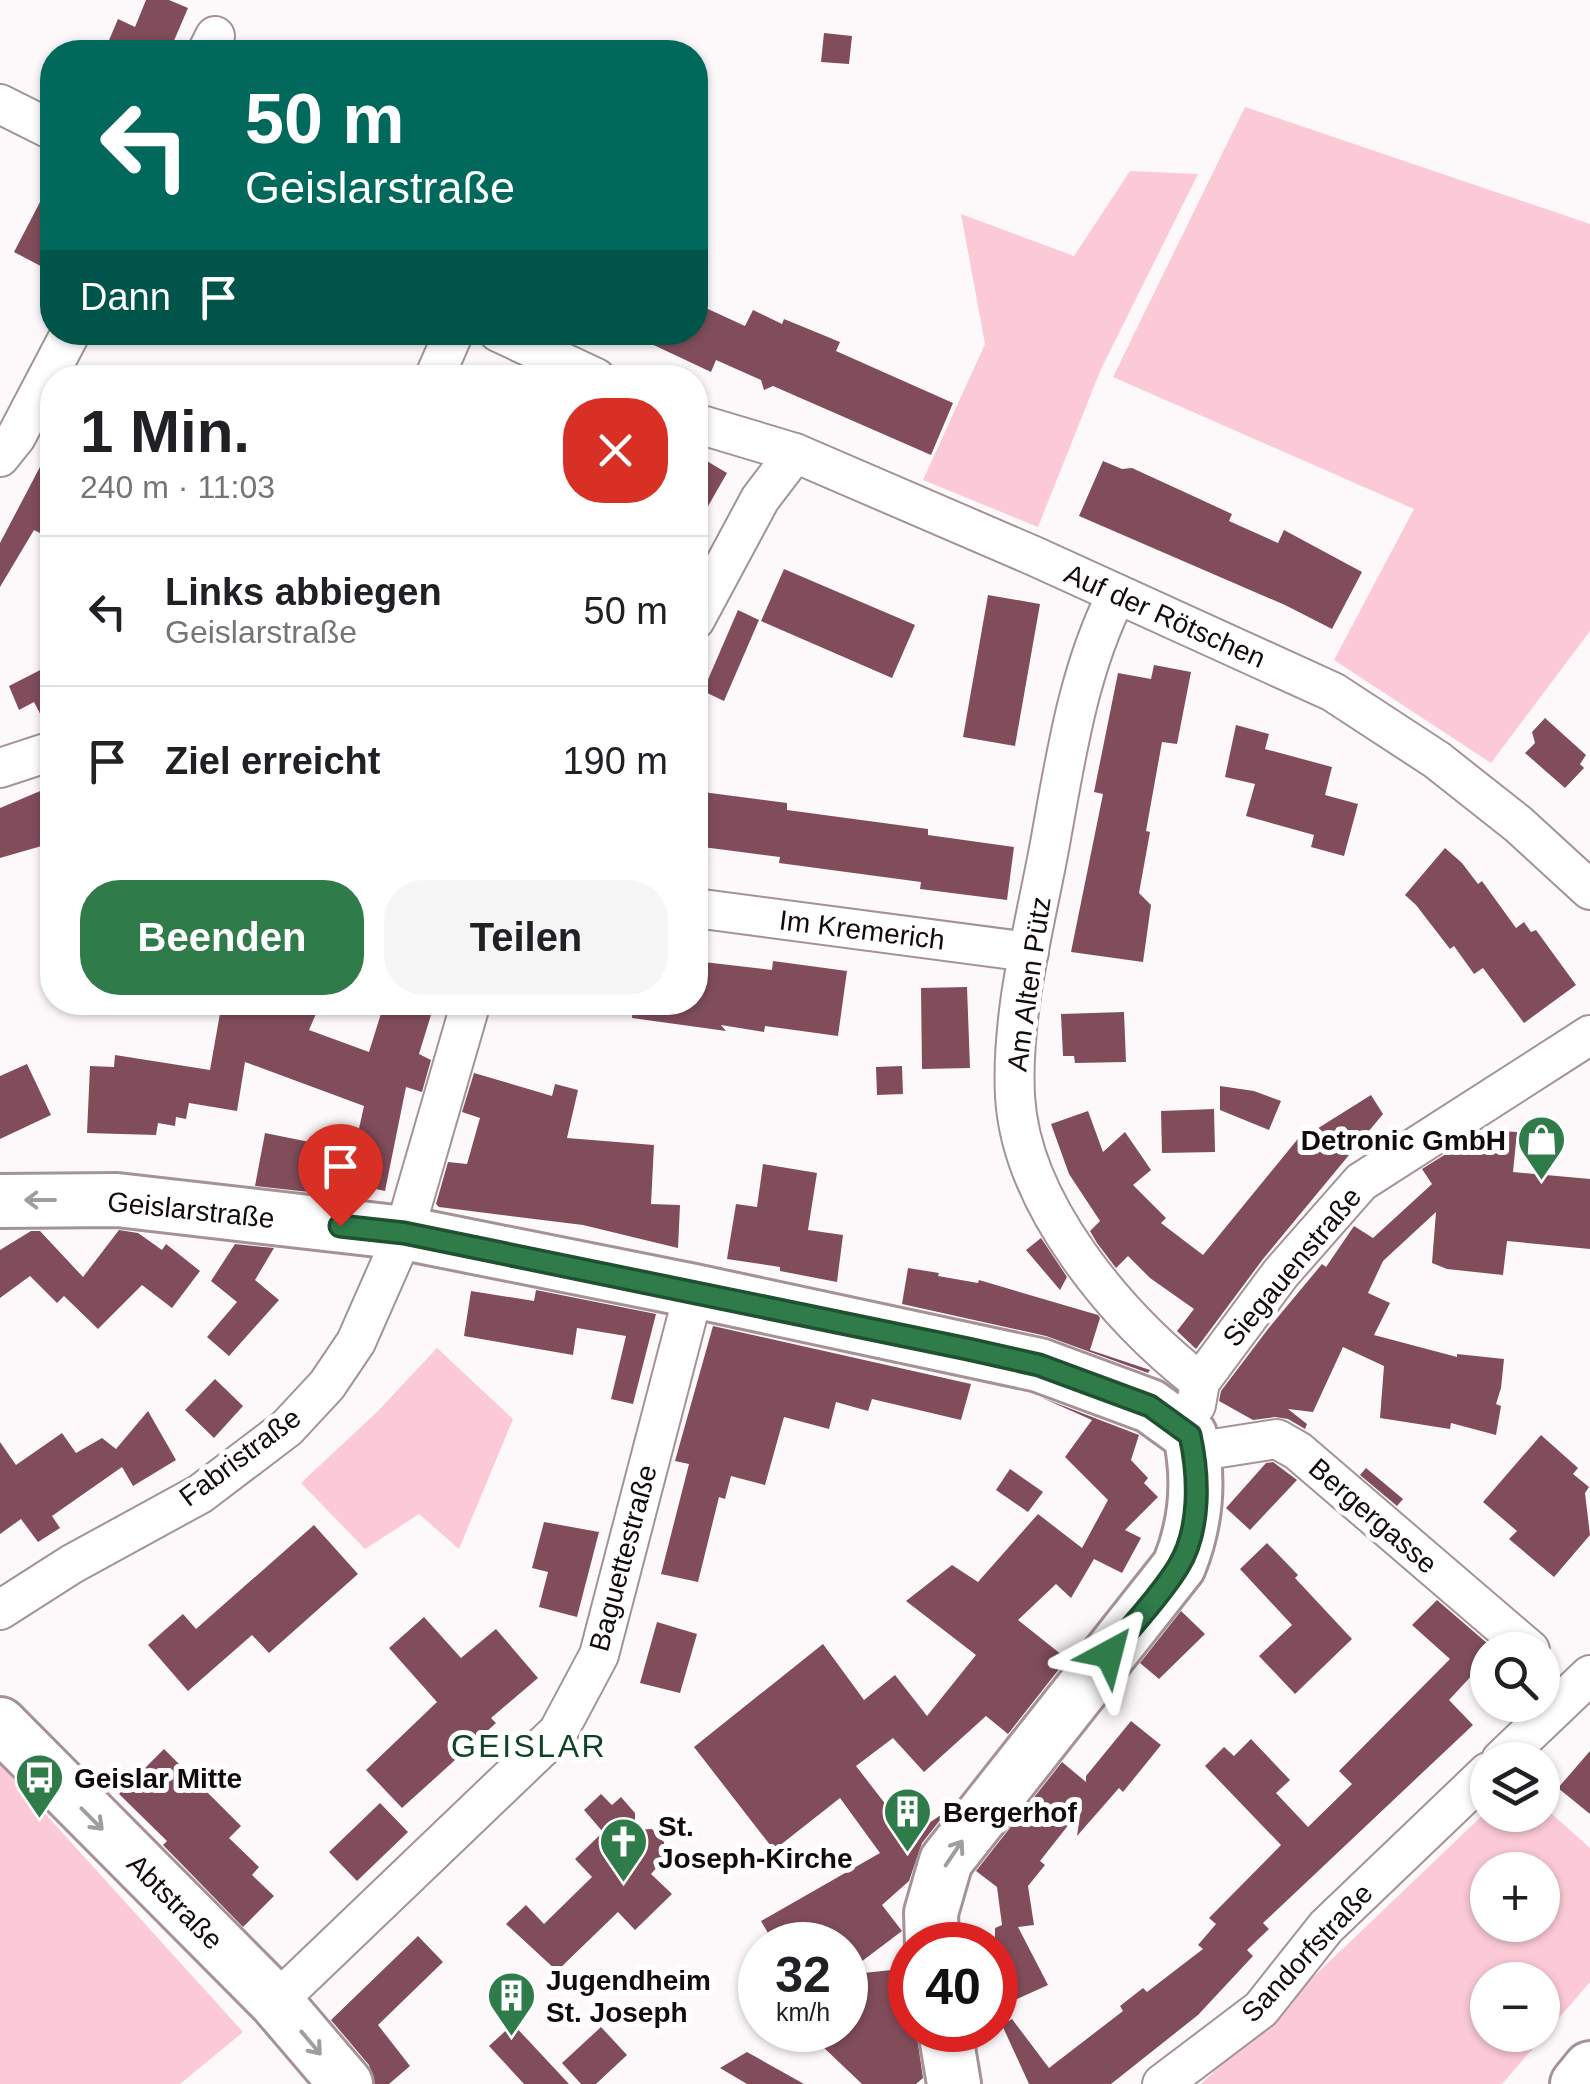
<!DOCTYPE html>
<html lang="de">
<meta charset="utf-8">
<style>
:root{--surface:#fff;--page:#f6f6f6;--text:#202124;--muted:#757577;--line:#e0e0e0;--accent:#2f7b4a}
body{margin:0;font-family:Helvetica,sans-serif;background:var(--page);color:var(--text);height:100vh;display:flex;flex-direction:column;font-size:38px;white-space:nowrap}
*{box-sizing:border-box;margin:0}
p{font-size:32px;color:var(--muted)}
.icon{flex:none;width:55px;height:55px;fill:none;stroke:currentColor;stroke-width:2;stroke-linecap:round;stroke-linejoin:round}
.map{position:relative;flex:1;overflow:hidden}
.side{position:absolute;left:40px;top:365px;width:668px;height:650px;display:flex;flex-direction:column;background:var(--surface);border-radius:40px;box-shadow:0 2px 8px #0004}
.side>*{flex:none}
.top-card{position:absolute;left:40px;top:40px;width:668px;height:305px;border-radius:40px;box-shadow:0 2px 8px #0004;background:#00695c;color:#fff;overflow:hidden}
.fabs{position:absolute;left:1470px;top:1632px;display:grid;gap:20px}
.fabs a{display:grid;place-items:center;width:90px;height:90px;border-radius:50%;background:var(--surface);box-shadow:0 2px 8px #0004;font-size:50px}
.speed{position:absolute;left:738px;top:1922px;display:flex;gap:20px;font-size:50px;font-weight:700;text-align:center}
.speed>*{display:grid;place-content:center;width:130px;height:130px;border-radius:50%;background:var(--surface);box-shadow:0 2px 8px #0004;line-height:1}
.speed small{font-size:25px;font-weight:400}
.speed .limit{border:15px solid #d22;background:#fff;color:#111}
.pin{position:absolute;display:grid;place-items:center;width:85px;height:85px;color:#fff;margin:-102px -42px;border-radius:50% 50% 50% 0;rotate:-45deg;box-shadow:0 0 10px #0007}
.pin .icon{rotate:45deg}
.me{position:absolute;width:110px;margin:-55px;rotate:38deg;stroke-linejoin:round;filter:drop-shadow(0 0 8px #0008)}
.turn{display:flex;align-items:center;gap:35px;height:210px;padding:0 40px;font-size:45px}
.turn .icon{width:130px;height:130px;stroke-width:2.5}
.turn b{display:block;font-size:70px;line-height:85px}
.then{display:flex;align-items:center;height:95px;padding:0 40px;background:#0003;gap:20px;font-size:38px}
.round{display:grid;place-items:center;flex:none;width:105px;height:105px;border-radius:40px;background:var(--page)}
.headline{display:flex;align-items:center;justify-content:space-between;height:170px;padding:0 40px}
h1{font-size:60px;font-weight:700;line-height:75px}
.button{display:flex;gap:20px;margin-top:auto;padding:20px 40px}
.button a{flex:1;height:115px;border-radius:40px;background:var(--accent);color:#fff;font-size:40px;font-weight:700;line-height:115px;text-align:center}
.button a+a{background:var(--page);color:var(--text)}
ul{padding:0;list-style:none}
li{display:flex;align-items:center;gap:30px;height:150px;padding:0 40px;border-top:2px solid var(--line)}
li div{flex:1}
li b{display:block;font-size:38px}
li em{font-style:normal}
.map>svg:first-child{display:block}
.green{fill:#fbcad6;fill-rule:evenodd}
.building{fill:#814d5b}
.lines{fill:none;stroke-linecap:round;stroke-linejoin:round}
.street-casing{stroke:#a49296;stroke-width:42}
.secondary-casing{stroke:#a49296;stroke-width:58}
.street{stroke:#fff;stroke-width:38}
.secondary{stroke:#fff;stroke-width:52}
.oneway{stroke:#a09d9e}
.route-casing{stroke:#1f5030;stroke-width:25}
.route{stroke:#2f7b4a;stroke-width:18}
.labels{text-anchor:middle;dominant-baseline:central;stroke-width:10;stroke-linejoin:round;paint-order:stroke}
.street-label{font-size:28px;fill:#110b0d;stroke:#fff}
.poi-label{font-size:28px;font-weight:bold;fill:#110b0d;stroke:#fff;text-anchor:start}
.quarter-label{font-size:32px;letter-spacing:2.5px;fill:#0e4423;stroke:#fff}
</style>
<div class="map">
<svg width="1590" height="2084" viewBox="0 0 1590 2084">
<rect width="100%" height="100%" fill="#fdf9fa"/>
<g class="green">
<path d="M1245,107L1590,224V631L1491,763L1334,660L1414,509L1113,377Z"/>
<path d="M1130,171L1198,174L1101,369L1038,527L923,480L985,344L961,214L1074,256Z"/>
<path d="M437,1348L513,1419L459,1549L419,1514L365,1549L301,1483L377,1412Z"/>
<path d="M0,1764L243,2032L180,2084H0Z"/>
<path d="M1543,1806L1590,1848V1982L1502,2084H1201L1487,1811L1488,1815H1542ZM1488,1870H1542V1925H1488ZM1488,1980H1542V2035H1488Z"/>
</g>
<g class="building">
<path d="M146,0H169L188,8L173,43L185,48V52H104L118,19L135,27Z"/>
<path d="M824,33L852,36L849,64L821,62Z"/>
<path d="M52,179V272L14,252Z"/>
<path d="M695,303L745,326L753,310L782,324L784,319L840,342L836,351L953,403L931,455L773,386L764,390L761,380L716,360L711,372L626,332H695Z"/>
<path d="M52,444V539L34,530L0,587V543Z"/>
<path d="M695,454L727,473L695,529Z"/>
<path d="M1103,461L1122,469L1132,468L1180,490L1232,514L1229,521L1278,543L1284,530L1362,572L1332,629L1285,605L1079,516Z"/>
<path d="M784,569L915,625L892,678L761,621Z"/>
<path d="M988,595L1040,604L1015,746L963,737Z"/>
<path d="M738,610L759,620L724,701L703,691Z"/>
<path d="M52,664V729H48L34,702L19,710L9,686Z"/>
<path d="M1154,665L1191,672L1177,744L1162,742L1146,831L1150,832L1139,893L1151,905L1143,962L1071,952L1103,794L1094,792L1118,673L1151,679Z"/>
<path d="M1545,718L1586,755L1580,764L1584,768L1565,788L1525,753L1535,743L1532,732Z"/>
<path d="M1236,725L1269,734L1265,749L1332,767L1325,795L1358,804L1344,856L1311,847L1314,835L1246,816L1255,784L1225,777Z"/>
<path d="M52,786V843L0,858V808Z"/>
<path d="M695,791L787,803V810L928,829V835L1014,847L1007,900L920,889L921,882L779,863L780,857L695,846Z"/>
<path d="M1445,848L1462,863L1478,884L1482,881L1516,928L1524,922L1531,932L1536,930L1576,985L1524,1023L1483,968L1474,974L1454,946L1450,949L1416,905L1405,895Z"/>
<path d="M695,961L772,970L773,961L847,971L838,1036L765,1026L764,1032L721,1025L726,1031L632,1018L633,1002H695Z"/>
<path d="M967,987L970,1068L922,1069L921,988Z"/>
<path d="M222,1002H321L309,1030L369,1052L383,1007L391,1010L394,1002H435L419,1054L431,1060L422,1092L406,1087L385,1191L348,1183L345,1196L255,1186L265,1133L354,1151L364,1106L245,1062L237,1111L189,1103L186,1119L176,1117L175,1126L158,1123L156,1135L87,1133L90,1066L114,1067L115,1055L210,1070Z"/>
<path d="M1124,1012L1126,1062L1075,1063L1074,1056H1063L1061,1014Z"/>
<path d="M27,1064L51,1115L0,1139V1076Z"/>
<path d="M902,1066L903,1094L877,1095L876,1067Z"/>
<path d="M474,1073L552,1096L555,1084L578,1090L567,1138L654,1145L651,1204L680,1205L678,1248L583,1225L439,1207L436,1204L448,1162L467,1164L480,1118L462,1112Z"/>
<path d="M1220,1086L1254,1091L1281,1101L1269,1130L1220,1110Z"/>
<path d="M1371,1095L1383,1114L1263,1259L1196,1349L1177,1331L1194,1309L1150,1278L1128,1256L1116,1268L1097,1243L1090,1231L1100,1221L1069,1174L1051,1124L1088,1111L1103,1152L1125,1132L1151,1170L1133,1185L1166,1218L1161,1223L1203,1255L1301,1135L1304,1137Z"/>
<path d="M1214,1109L1215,1152L1162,1153L1161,1111Z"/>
<path d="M1484,1130L1517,1132L1513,1172L1590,1179V1249L1507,1241L1503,1275L1447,1269L1432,1263L1436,1212L1383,1261L1368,1293L1390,1303L1374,1335L1457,1357V1354L1504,1359L1501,1388L1496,1404L1501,1406L1496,1435L1451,1423L1450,1429L1380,1418L1384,1366L1343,1347L1313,1412L1288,1409L1307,1424L1305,1429L1288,1419L1275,1417L1253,1420L1219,1401L1221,1391L1268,1329L1322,1264L1326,1267L1354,1226L1373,1238L1432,1184L1422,1169Z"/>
<path d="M763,1164L817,1173L808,1230L843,1235L837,1282L780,1271V1267L727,1259L736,1204L757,1207Z"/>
<path d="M119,1230L138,1233L162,1250L166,1244L200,1271L172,1308L142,1285L98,1329L64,1296L57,1303L30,1276L0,1298V1250L31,1231H40L83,1277Z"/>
<path d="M1041,1238L1067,1277L1060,1290L1026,1250Z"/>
<path d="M235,1244L274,1248L255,1280L279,1300L229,1356L207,1337L237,1302L211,1281Z"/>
<path d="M908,1268L939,1273L938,1276L978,1283L979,1280L1098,1315L1100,1318L1090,1350L1150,1370L1148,1373L1046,1336L902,1304Z"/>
<path d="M536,1290L656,1314L633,1404L611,1399L626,1336L577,1328L573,1355L464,1336L471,1291L534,1301Z"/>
<path d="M713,1326L971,1384L961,1420L872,1399L868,1411L836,1402L829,1429L784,1417L765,1485L731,1476L725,1499L719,1497L698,1582L661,1574L689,1464L675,1461Z"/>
<path d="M215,1379L243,1406L214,1438L185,1410Z"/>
<path d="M1040,1397L1139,1435L1131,1460L1148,1478L1144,1483L1158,1497L1125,1530L1141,1538L1122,1573L1094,1559L1071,1598L1056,1584L1018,1620L1067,1659L1008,1734L986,1716L924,1772L893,1738L856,1766L910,1836L948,1810L922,1843L909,1881L882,1905L902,1931L845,1974V1945H775L761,1921L880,1853L840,1798L774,1850L694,1747L823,1644L864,1700L895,1675L927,1716L976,1655L906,1601L952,1565L978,1582L1038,1514L1082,1548L1108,1500L1065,1457L1092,1420Z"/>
<path d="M148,1411L176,1460L133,1486L122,1467L52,1516L60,1528L38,1542L21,1519L0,1534V1442L16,1465L62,1433L76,1453L102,1438L116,1449Z"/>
<path d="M1541,1435L1578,1468L1573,1474L1589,1487L1585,1493L1590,1535L1554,1577L1509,1539L1517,1531L1483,1502Z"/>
<path d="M1273,1462L1297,1480L1250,1530L1226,1508L1266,1463Z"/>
<path d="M1366,1468L1403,1499L1397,1506L1360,1475Z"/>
<path d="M1010,1469L1043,1492L1028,1512L996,1490Z"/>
<path d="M544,1522L599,1532L577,1617L539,1607L548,1572L532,1568Z"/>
<path d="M314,1525L358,1574L269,1653L252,1635L188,1691L148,1645L183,1614L196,1629Z"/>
<path d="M1267,1543L1298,1575L1295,1578L1352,1639L1295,1694L1259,1656L1292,1625L1240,1569Z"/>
<path d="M1437,1600L1495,1650H1488V1658L1449,1700L1473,1725L1263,1923L1269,1929L1247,1950L1253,1956L1198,2015L1111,2084H1029L1002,2025L1012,2019L1049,2068L1123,2011L1120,2006L1143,1988L1147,1992L1203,1949L1198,1945L1216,1924L1209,1918L1281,1845L1205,1766L1224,1747L1234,1756L1251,1739L1290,1780L1276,1793L1308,1827L1352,1784L1339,1771L1450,1659L1412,1625Z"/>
<path d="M1181,1611L1205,1634L1159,1679L1140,1663Z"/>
<path d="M424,1617L461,1658L496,1629L538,1678L491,1718L496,1723L402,1808L366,1770L437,1702L389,1648Z"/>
<path d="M657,1622L697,1634L680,1693L640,1683Z"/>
<path d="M1131,1721L1161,1745L1123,1792L1119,1788L1077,1836L1081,1809L1040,1861L1045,1865L1028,1886L1034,1925L1018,1927L1048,1985L995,2009V1928L1002,1925L997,1887L976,1871L1062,1762L1086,1782V1776Z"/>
<path d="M164,1749L241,1826L229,1838L259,1867L252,1875L274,1896L243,1927L163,1845L167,1841L119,1794Z"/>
<path d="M1590,1751V1814L1558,1788Z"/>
<path d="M601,1794L612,1805L621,1797L635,1813V1830L652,1829L664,1842L665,1858L651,1874L672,1894L635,1930L618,1912L557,1971L506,1924L526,1905L544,1924L592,1877L575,1859L603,1832L584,1810Z"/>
<path d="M380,1803L408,1832L357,1881L329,1852Z"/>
<path d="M418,1936L443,1962L378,2025L410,2066L389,2084H375L369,2065L331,2020Z"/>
<path d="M910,1968V2030H916L923,2078L916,2084H862L821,2045L836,2030H845V1975Z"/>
<path d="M513,2024L569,2084H524L489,2046Z"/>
<path d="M601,2027L627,2055L596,2084H581L562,2063Z"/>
<path d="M747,2052L804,2084H747L720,2068Z"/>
</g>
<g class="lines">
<defs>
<g id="street">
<path d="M207,52L215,36"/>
<path d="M0,104L52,130"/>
<path d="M498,332L596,378"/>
<path d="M434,378L454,332"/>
<path d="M695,423L795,453L1034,556L1333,692L1437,760L1518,824L1590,890"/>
<path d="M0,457L16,437L71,332"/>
<path d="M1117,594C1077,673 1065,762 1049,849C1034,929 1011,1014 1015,1096C1021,1205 1118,1318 1200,1382"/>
<path d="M695,620L760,499L795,453"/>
<path d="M0,768L52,751"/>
<path d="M695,908L1029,952"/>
<path d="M1196,1405L1200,1382L1281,1273L1361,1182L1590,1035"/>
<path d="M1194,1452L1277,1439L1298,1451L1530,1650"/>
<path d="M0,1610L72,1564L200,1494L287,1428L327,1385L356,1342L404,1233L471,1002"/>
<path d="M1501,1760L1590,1675"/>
<path d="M276,2002L558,1732L599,1655L694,1291"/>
<path d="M1162,2084L1261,2009L1326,1927L1488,1772"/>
</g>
<g id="secondary">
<path d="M0,1201L117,1200L404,1233L694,1291L1039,1365L1150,1406L1190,1435C1200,1480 1196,1524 1179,1566L946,1861L931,1913L932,1945"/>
<path d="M0,1724L276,2002L346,2084"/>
<path d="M945,2030L954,2084"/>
<path d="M1577,2084L1590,2068"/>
</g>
</defs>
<use href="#street" class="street-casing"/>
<use href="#secondary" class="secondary-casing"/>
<use href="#street" class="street"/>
<use href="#secondary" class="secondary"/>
</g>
<defs><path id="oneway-shaft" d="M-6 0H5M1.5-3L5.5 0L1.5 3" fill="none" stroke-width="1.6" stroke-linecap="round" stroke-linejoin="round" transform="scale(2.5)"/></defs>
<g class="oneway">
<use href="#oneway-shaft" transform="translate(40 1200) rotate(180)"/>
<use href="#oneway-shaft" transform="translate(92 1819) rotate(45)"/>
<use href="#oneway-shaft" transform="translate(954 1853) rotate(-56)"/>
<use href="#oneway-shaft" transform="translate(311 2043) rotate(50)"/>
</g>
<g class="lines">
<defs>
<path id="route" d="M340,1226L404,1233L968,1349L1039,1365L1150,1406L1190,1435C1199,1476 1201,1530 1178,1567C1159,1598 1131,1626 1109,1654"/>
</defs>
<use href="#route" class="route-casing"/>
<use href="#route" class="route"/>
</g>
<defs>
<symbol id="shop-pin" viewBox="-11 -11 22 30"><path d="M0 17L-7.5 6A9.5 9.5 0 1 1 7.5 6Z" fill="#2f7b4a" stroke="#fff"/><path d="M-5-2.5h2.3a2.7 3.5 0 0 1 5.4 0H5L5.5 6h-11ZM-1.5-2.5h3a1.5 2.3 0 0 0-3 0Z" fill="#fff"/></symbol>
<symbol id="bus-pin" viewBox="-11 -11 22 30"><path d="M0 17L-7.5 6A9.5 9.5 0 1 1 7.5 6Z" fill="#2f7b4a" stroke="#fff"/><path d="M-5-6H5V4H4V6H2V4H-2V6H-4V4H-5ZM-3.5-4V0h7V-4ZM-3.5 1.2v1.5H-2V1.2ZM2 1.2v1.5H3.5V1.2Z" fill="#fff"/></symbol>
<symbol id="building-pin" viewBox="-11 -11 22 30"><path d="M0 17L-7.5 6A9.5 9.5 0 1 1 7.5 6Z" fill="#2f7b4a" stroke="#fff"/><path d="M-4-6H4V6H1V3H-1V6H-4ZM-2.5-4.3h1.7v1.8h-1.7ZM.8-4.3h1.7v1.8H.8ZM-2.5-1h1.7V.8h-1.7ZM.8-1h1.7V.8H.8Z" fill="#fff"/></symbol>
<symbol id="church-pin" viewBox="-11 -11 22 30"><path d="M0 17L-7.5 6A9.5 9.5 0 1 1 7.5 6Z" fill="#2f7b4a" stroke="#fff"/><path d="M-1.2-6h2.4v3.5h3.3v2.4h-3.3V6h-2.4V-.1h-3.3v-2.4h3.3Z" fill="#fff"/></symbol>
</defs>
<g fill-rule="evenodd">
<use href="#shop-pin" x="1514" y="1112" width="55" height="75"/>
<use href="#bus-pin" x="12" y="1750" width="55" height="75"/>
<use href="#building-pin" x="880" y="1784" width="55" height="75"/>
<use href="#church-pin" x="596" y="1814" width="55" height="75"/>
<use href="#building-pin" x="484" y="1968" width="55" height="75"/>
</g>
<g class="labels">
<g class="street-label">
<text transform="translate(1165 616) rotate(24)">Auf der Rötschen</text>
<text transform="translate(862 930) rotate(7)">Im Kremerich</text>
<text transform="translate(1029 984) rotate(-82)">Am Alten Pütz</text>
<text transform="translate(191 1210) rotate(6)">Geislarstraße</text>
<text transform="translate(1292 1267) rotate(-50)">Siegauenstraße</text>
<text transform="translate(240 1457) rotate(-37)">Fabristraße</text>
<text transform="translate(1373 1516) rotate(41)">Bergergasse</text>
<text transform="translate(623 1558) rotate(-75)">Baguettestraße</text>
<text transform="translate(175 1902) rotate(45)">Abtstraße</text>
<text transform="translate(1307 1953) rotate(-47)">Sandorfstraße</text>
</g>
<g class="poi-label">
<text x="1506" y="1140" text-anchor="end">Detronic GmbH</text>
<text x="74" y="1778">Geislar Mitte</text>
<text x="943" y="1812">Bergerhof</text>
<text x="658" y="1826">St.<tspan x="658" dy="32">Joseph-Kirche</tspan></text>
<text x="546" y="1980">Jugendheim<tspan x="546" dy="32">St. Joseph</tspan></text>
</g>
<g class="quarter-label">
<text x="529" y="1746">GEISLAR</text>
</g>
</g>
</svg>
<div class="fabs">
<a><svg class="icon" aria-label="search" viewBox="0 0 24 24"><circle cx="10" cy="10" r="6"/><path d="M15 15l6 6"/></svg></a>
<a><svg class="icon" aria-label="layers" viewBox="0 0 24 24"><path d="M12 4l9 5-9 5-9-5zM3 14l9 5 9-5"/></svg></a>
<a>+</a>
<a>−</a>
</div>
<div class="speed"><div>32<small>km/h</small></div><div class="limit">40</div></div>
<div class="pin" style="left:340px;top:1226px;background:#d93025"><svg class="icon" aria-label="arrive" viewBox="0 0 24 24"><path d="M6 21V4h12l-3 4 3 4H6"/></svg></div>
<svg class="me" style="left:1109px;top:1654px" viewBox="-20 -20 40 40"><path d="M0-17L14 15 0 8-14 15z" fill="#2f7b4a" stroke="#fff" stroke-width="4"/></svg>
<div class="top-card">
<div class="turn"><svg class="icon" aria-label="left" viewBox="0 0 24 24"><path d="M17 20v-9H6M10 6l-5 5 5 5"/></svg><div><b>50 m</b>Geislarstraße</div></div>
<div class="then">Dann<svg class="icon" aria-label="arrive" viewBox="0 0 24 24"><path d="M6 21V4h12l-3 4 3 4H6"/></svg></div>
</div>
<section class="side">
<div class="headline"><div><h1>1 Min.</h1><p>240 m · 11:03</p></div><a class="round" style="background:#d93025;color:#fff"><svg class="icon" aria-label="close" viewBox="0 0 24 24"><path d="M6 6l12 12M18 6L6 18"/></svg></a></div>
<ul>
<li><svg class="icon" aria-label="left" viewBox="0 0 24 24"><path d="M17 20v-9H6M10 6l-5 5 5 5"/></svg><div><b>Links abbiegen</b><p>Geislarstraße</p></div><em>50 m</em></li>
<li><svg class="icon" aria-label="arrive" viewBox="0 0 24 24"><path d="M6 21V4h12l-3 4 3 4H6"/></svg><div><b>Ziel erreicht</b></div><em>190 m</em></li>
</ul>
<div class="button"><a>Beenden</a><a>Teilen</a></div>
</section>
</div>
